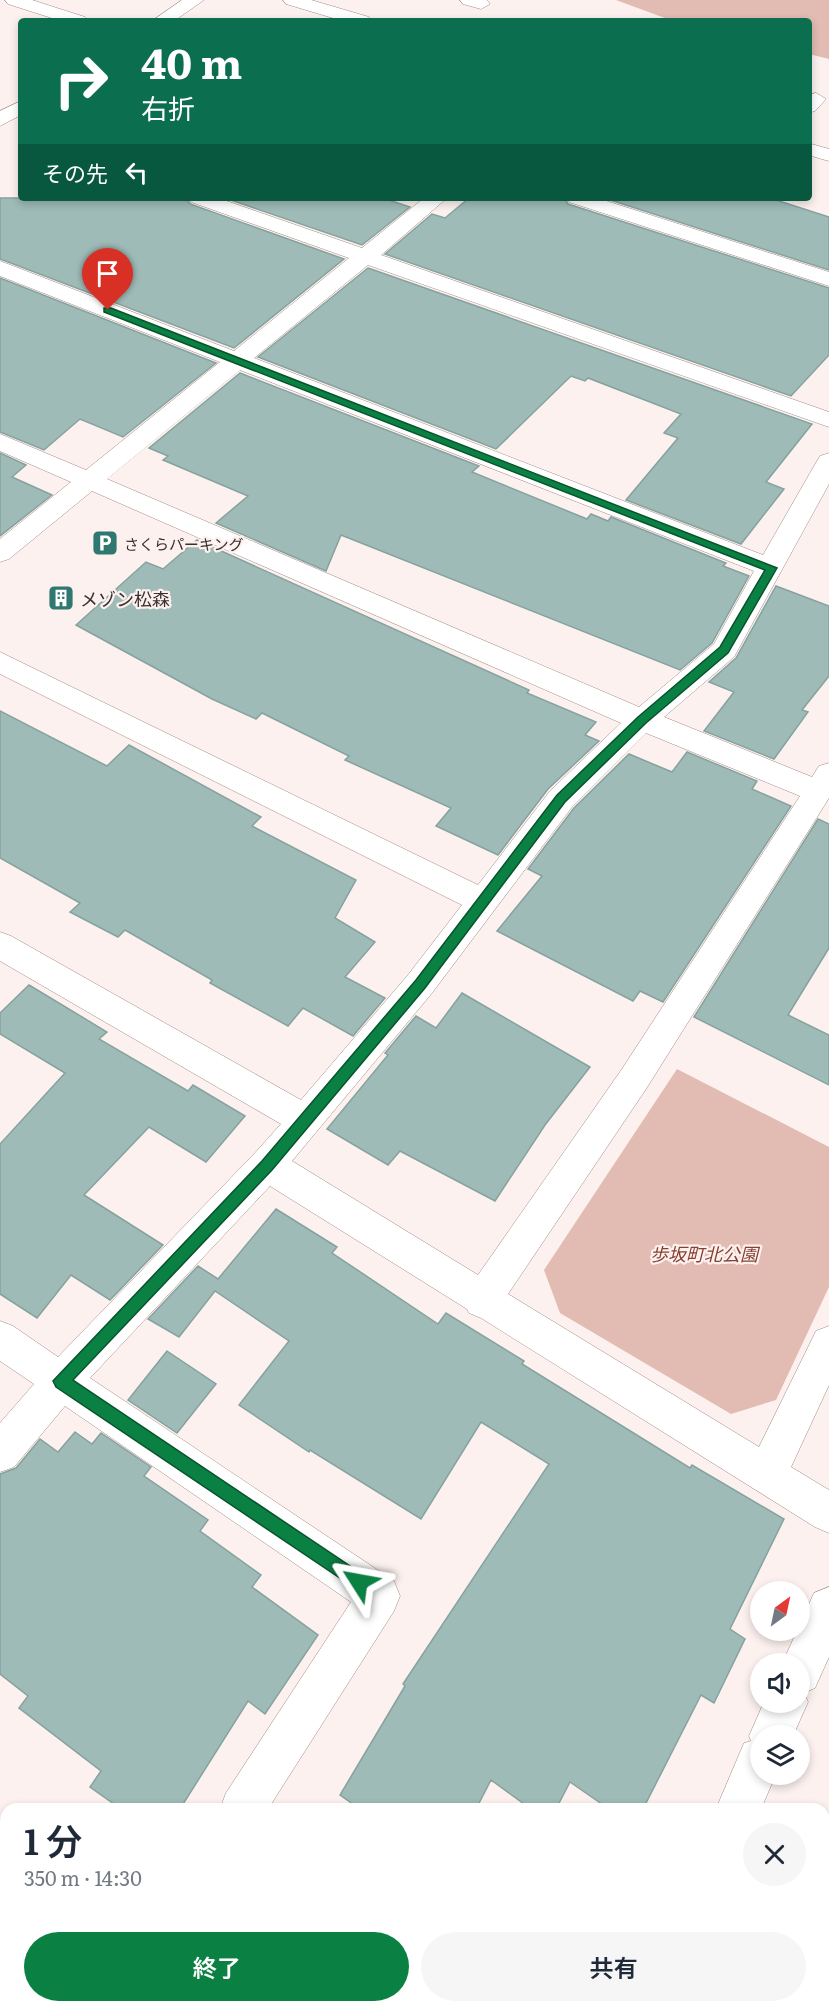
<!DOCTYPE html>
<html lang="ja">
<meta charset="utf-8">
<style>
:root{--surface:#fff;--page:#f6f6f7;--text:#1f2937;--muted:#747a83;--accent:#0b8043}
body{margin:0;font-family:Literata,"Noto Sans JP",serif;background:var(--page);color:var(--text);height:100vh;display:flex;flex-direction:column;font-size:22px;white-space:nowrap}
*{box-sizing:border-box;margin:0}
p{font-size:20px;color:var(--muted)}
.icon{flex:none;width:33px;height:33px;fill:none;stroke:currentColor;stroke-width:2;stroke-linecap:round;stroke-linejoin:round}
.map{position:relative;flex:1;overflow:hidden}
.panel{position:absolute;left:0px;top:1803px;width:830px;height:210px;display:flex;flex-direction:column;background:var(--surface);border-radius:18px 18px 0 0;box-shadow:0 3px 9px #0003}
.panel>*{flex:none}
.top-card{position:absolute;left:18px;top:18px;width:794px;height:183px;border-radius:6px;box-shadow:0 3px 9px #0003;background:#0b6e4f;color:#fff;overflow:hidden}
.needle{width:39px;rotate:33deg}
.buttons{position:absolute;left:750px;top:1581px;display:grid;gap:12px}
.buttons a{display:grid;place-items:center;width:60px;height:60px;border-radius:50%;background:var(--surface);box-shadow:0 3px 9px #0003;font-size:30px}
.pin{position:absolute;display:grid;place-items:center;width:51px;height:51px;color:#fff;margin:-62px -26px;border-radius:50% 50% 50% 0;rotate:-45deg;box-shadow:0 0 6px #0007}
.pin .icon{rotate:45deg}
.me{position:absolute;width:66px;margin:-33px;rotate:304deg;stroke-linejoin:round;filter:drop-shadow(0 0 4px #0008)}
.turn{display:flex;align-items:center;gap:21px;height:126px;padding:0 24px;font-size:27px}
.turn .icon{width:78px;height:78px;stroke-width:2.5}
.turn b{display:block;font-size:42px;line-height:51px}
.then{display:flex;align-items:center;height:57px;padding:0 24px;background:#0003;gap:12px;font-size:22px}
.round{display:grid;place-items:center;flex:none;width:63px;height:63px;border-radius:32px;background:var(--page)}
.head{display:flex;align-items:center;justify-content:space-between;height:102px;padding:0 24px}
h1{font-size:36px;font-weight:600;line-height:45px}
.button{display:flex;gap:12px;margin-top:auto;padding:12px 24px}
.button a{flex:1;height:69px;border-radius:36px;background:var(--accent);color:#fff;font-size:24px;font-weight:600;line-height:69px;text-align:center}
.button a+a{background:var(--page);color:var(--text)}
.map>svg:first-child{display:block}
.green{fill:#e2bbb2}
.building{fill:#9ebbb7;stroke:#86a29e;stroke-width:1.5}
.lines{fill:none;stroke-linecap:round;stroke-linejoin:round}
.minor-casing{stroke:#a28a84;stroke-width:1}
.minor{fill:#fff;fill-rule:evenodd}
.route{fill:#0b8043;stroke:#07532c;stroke-width:1.5}
.labels{text-anchor:middle;dominant-baseline:central;stroke-width:4.5;stroke-linejoin:round;paint-order:stroke}
.far-poi-label{font-size:15px;fill:#392f2d;stroke:#fcf1ee;text-anchor:start}
.poi-label{font-size:18px;fill:#392f2d;stroke:#fcf1ee;text-anchor:start}
.park-label{font-size:18px;font-style:italic;fill:#873f2f;stroke:#fcf1ee}
</style>
<div class="map">
<svg width="829" height="2013" viewBox="0 0 829 2013">
<rect width="100%" height="100%" fill="#fcf1ee"/>
<g class="green">
<path d="M616,0H829V59L809,54L808,21H673Z"/>
<path d="M677,1069L829,1147V1287L776,1400L731,1414L560,1313L544,1270Z"/>
</g>
<g class="building">
<path d="M0,198H186L190,204L344,259L234,348L0,259Z"/>
<path d="M225,198H383L410,207L362,245Z"/>
<path d="M469,198H564L568,204L829,288V355L791,396L385,254L432,214L445,218Z"/>
<path d="M604,198H770L829,217V270Z"/>
<path d="M368,268L812,424L766,482L784,489L741,544L626,500L678,438L664,433L681,414L588,378L585,381L571,376L496,449L258,357Z"/>
<path d="M0,278L216,363L123,437L80,419L44,450L0,432Z"/>
<path d="M240,373L479,466L472,472L587,519L591,514L608,521L611,517L726,563L723,566L749,576L712,643L680,670L341,535L326,571L216,523L248,496L163,460L168,456L149,448Z"/>
<path d="M0,453L26,465L12,477L52,495L0,536Z"/>
<path d="M197,540L529,690L527,693L596,722L585,735L599,741L548,789L498,855L436,826L451,808L345,760L349,756L262,713L256,719L212,699L76,625L146,562L163,569Z"/>
<path d="M776,586L829,606V676L802,710L808,712L774,759L704,731L734,692L709,682L736,658Z"/>
<path d="M0,711L107,766L129,745L261,817L252,826L356,880L335,918L375,942L345,977L385,998L353,1036L303,1008L288,1026L210,983L212,980L125,930L118,937L70,912L80,903L0,858Z"/>
<path d="M687,752L757,781L752,789L791,806L663,1002L640,991L633,1001L497,931L542,876L528,869L574,808L629,754L672,772Z"/>
<path d="M818,819L829,824V948L788,1015L829,1035V1085L694,1017Z"/>
<path d="M29,985L107,1032L99,1039L188,1091L193,1085L245,1116L206,1162L149,1127L84,1195L163,1245L110,1300L71,1275L37,1318L0,1294V1144L65,1073L0,1034V1013Z"/>
<path d="M462,993L590,1067L545,1125L495,1201L400,1151L388,1165L327,1129L388,1055L385,1053L416,1016L436,1028Z"/>
<path d="M276,1209L337,1247L332,1253L438,1324L446,1313L524,1361L522,1364L690,1468L692,1465L784,1519L730,1629L745,1639L714,1703L701,1695L643,1809H609L570,1782L556,1809H531L491,1780L476,1809H360L340,1795L405,1686L403,1684L549,1464L481,1422L421,1519L310,1450L309,1452L239,1405L289,1341L215,1291L179,1337L148,1319L198,1266L218,1279Z"/>
<path d="M167,1351L216,1384L177,1433L128,1400Z"/>
<path d="M75,1432L92,1444L101,1433L151,1467L144,1476L208,1520L200,1531L261,1575L252,1587L318,1635L265,1714L248,1701L180,1809H121L90,1787L101,1771L19,1708L28,1696L0,1674V1474L16,1468L40,1439L58,1452Z"/>
</g>
<g class="lines">
<defs>
<g id="minor">
<path d="M5,0H32L85,17L88,21H61L8,4Z"/>
<path d="M182,0H204L174,21H152Z"/>
<path d="M283,0H311L369,17L372,21H343L286,4Z"/>
<path d="M460,0H487L490,4L481,9L463,4Z"/>
<path d="M816,93L826,99L815,111L808,113V95Z"/>
<path d="M21,101V115L0,126V111Z"/>
<path d="M808,143L829,149V161L808,155Z"/>
<path d="M188,198H218L362,248L424,198H447L381,255L829,412V427L368,265L254,358L763,555L817,461L820,456L829,453V484L734,657L664,717L812,777L819,766L829,763V798L646,1089L508,1294L759,1447L816,1331L829,1326V1385L791,1467L829,1490V1533L815,1527L481,1318L469,1313L467,1309L270,1186L90,1378L394,1581L400,1596L394,1611L268,1809H220L226,1793L351,1602L65,1406L14,1467L0,1472V1423L34,1384L0,1361V1321L13,1326L58,1357L254,1154L281,1124L0,961V932L11,936L301,1100L408,975L462,905L0,674V652L478,885L550,791L621,723L92,491L9,559L0,562V539L71,482L0,451V434L86,470L220,362L0,276V261L234,351L349,258L191,202ZM240,370L754,571L714,644L639,707L107,479ZM646,733L800,796L622,1069L478,1275L292,1161L432,993L572,807Z"/>
<path d="M566,198H597L829,272V286L569,202Z"/>
<path d="M829,1587V1657L815,1688L804,1693L808,1702L793,1736H760V1774H776L761,1809H716L744,1743L751,1741L749,1736L764,1702H800V1664H782L814,1593Z"/>
<path d="M0,1861L6,1863V1912L0,1910Z"/>
<path d="M6,1961V2007H19L12,2013H0V1964Z"/>
<path d="M125,2007H174L177,2013H128Z"/>
<path d="M624,2007H672L669,2013H621Z"/>
</g>
</defs>
<use href="#minor" class="minor-casing"/>
<use href="#minor" class="minor"/>
</g>
<path class="route" d="M104,308H111L777,568L728,653L646,723L565,802L425,988L272,1170L73,1380L365,1576L368,1582L365,1588L359,1591L56,1387L53,1381L262,1161L416,980L557,795L638,717L720,647L765,570L104,312Z"/>
<defs>
<symbol id="parking-square" viewBox="-11 -11 22 22"><rect x="-9" y="-9" width="18" height="18" rx="4" fill="#2f7771" stroke="#fcf1ee"/><path d="M-3.5-5.5H1a3.5 3.5 0 0 1 0 7H-1V5.5H-3.5ZM-1-3.4V-.6H.8a1.4 1.4 0 0 0 0-2.8Z" fill="#fff"/></symbol>
<symbol id="building-square" viewBox="-11 -11 22 22"><rect x="-9" y="-9" width="18" height="18" rx="4" fill="#2f7771" stroke="#fcf1ee"/><path d="M-4-6H4V6H1V3H-1V6H-4ZM-2.5-4.3h1.7v1.8h-1.7ZM.8-4.3h1.7v1.8H.8ZM-2.5-1h1.7V.8h-1.7ZM.8-1h1.7V.8H.8Z" fill="#fff"/></symbol>
</defs>
<g fill-rule="evenodd">
<use href="#parking-square" x="90" y="528" width="30" height="30"/>
<use href="#building-square" x="46" y="583" width="30" height="30"/>
</g>
<g class="labels">
<g class="far-poi-label">
<text x="124" y="543">さくらパーキング</text>
</g>
<g class="poi-label">
<text x="80" y="598">メゾン松森</text>
</g>
<g class="park-label">
<text x="704" y="1253">歩坂町北公園</text>
</g>
</g>
</svg>
<div class="buttons">
<a><svg class="needle" viewBox="-14 -14 28 28"><path d="M0-13l5 13h-10z" fill="#e53935"/><path d="M0 13l5-13h-10z" fill="#747a83"/></svg></a>
<a><svg class="icon" aria-label="sound" viewBox="0 0 24 24"><path d="M4 9h4l5-4v14l-5-4H4zM17 9q2 3 0 6"/></svg></a>
<a><svg class="icon" aria-label="layers" viewBox="0 0 24 24"><path d="M12 4l9 5-9 5-9-5zM3 14l9 5 9-5"/></svg></a>
</div>
<div class="pin" style="left:108px;top:310px;background:#d93025"><svg class="icon" aria-label="arrive" viewBox="0 0 24 24"><path d="M6 21V4h12l-3 4 3 4H6"/></svg></div>
<svg class="me" style="left:359px;top:1582px" viewBox="-20 -20 40 40"><path d="M0-17L14 15 0 8-14 15z" fill="#0b8043" stroke="#fff" stroke-width="4"/></svg>
<div class="top-card">
<div class="turn"><svg class="icon" aria-label="right" viewBox="0 0 24 24"><path d="M7 20v-9h11M14 6l5 5-5 5"/></svg><div><b>40 m</b>右折</div></div>
<div class="then">その先<svg class="icon" aria-label="left" viewBox="0 0 24 24"><path d="M17 20v-9H6M10 6l-5 5 5 5"/></svg></div>
</div>
<section class="panel">
<div class="head"><div><h1>1 分</h1><p>350 m · 14:30</p></div><a class="round"><svg class="icon" aria-label="close" viewBox="0 0 24 24"><path d="M6 6l12 12M18 6L6 18"/></svg></a></div>
<div class="button"><a>終了</a><a>共有</a></div>
</section>
</div>
